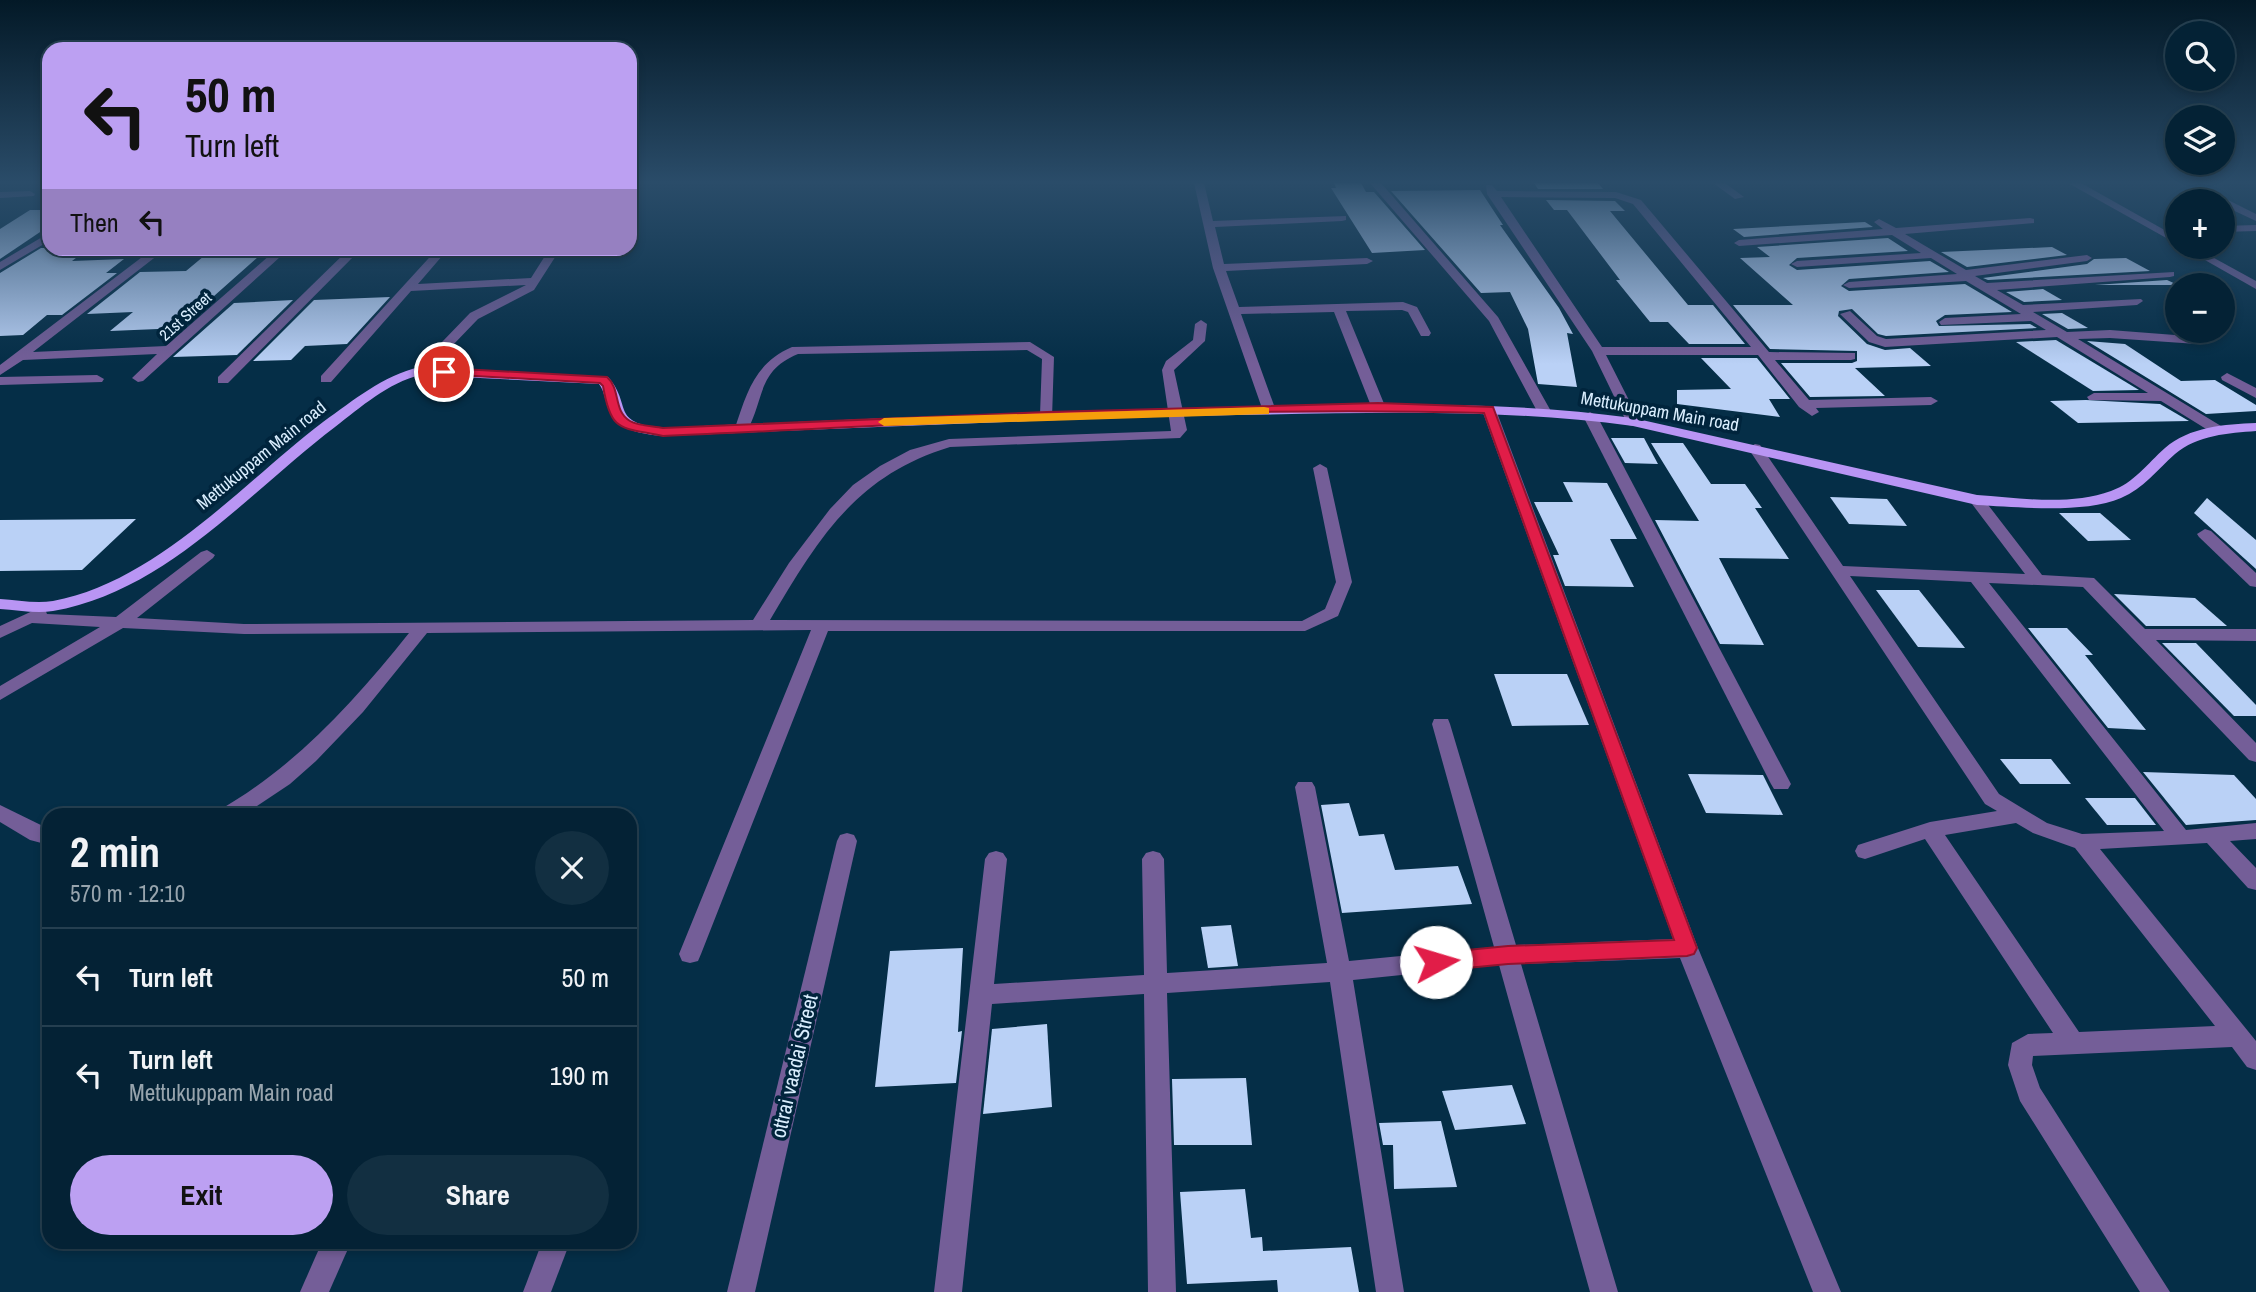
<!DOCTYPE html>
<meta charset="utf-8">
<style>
:root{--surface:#042235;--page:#122f41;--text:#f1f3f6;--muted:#97a4ad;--line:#253f50;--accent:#bca0f2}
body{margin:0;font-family:"Archivo Narrow",sans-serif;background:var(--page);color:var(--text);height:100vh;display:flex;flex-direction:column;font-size:26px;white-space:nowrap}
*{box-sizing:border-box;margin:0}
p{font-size:23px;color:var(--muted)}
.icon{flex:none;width:38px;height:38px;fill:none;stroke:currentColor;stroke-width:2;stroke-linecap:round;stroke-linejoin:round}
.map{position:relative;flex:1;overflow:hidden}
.drawer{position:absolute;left:42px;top:808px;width:595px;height:441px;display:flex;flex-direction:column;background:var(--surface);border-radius:21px;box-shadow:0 4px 10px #0003,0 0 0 2px var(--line)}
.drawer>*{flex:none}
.banner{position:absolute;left:42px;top:42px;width:595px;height:214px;border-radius:21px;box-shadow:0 4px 10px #0003,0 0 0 2px var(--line);background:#bca0f2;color:#111;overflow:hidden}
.tools{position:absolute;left:2165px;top:21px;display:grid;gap:14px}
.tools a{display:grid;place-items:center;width:70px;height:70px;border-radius:50%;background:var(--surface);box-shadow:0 4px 10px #0003,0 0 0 2px var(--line);font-size:35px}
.pin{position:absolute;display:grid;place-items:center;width:60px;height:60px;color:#fff;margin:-30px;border:4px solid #fff;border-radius:50%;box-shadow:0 2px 7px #0007}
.me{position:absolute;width:77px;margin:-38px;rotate:84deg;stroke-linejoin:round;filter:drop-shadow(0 0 5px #0008)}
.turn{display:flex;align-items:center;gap:24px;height:147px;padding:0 28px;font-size:32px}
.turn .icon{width:91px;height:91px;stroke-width:2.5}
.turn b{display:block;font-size:49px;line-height:60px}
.then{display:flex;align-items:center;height:66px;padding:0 28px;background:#0003;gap:14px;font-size:26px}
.round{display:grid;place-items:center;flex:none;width:74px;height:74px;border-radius:37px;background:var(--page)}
.summary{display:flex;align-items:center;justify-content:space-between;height:119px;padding:0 28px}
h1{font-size:42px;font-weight:700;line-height:52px}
.primary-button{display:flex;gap:14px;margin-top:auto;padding:14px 28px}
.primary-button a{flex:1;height:80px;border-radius:42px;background:var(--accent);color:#111;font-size:28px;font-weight:700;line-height:80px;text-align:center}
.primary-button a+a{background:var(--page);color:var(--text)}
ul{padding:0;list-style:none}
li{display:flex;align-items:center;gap:21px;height:98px;padding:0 28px;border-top:2px solid var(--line)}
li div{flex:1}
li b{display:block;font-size:26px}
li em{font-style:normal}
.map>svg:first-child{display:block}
.building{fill:#bad1f6}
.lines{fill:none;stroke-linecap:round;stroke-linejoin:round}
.minor{fill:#745e98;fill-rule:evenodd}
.major{fill:#b995f4;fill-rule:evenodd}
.route{fill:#e11d48;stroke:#92132f;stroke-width:2}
.slow{fill:#f59e0b}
.labels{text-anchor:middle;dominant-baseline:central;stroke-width:7;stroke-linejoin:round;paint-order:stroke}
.far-street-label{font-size:16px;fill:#d9eefe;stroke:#00243c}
.street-label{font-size:18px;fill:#d9eefe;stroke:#00243c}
.near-street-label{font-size:21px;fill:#d9eefe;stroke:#00243c}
</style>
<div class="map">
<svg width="2256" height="1292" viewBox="0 0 2256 1292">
<rect width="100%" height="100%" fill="#052e47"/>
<g class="building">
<path d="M1334,183H1361L1366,192H1374L1425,250L1372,253L1331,188H1336Z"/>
<path d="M1534,183H1598L1603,189H1538Z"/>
<path d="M1480,190L1503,225H1500L1559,308L1573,334L1567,333L1577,387L1538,384L1528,329L1510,292L1481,293L1391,191Z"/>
<path d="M1546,200L1615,201L1625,211H1610L1688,305H1713L1745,344H1689L1668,322H1650L1616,280H1620L1567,210H1554Z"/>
<path d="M30,210H49V226L0,259V229Z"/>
<path d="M1865,222L1873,227L1744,237L1733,229Z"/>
<path d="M1888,238L1908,251L1797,258L1789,265L1797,270L1930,261L1949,272L1849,279L1841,286L1849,291L1965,284L2012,312L1945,315L1936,321L1939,326L2030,324L2037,328L1886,336L1878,334L1852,309L1839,311L1838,316L1867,344L1885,350L1910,348L1931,366L1855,368L1885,396L1810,397L1781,363H1852L1857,361V351L1770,349L1733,305H1793L1740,258L1770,257L1757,247Z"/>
<path d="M2052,247L2067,255L1967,267L1941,252Z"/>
<path d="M41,248H89L72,261L124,259L106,273H117L62,315H47L23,335L0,336V273Z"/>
<path d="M266,250L205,304L211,303L182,328L110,331L133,312L87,314L140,272L186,271L210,251Z"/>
<path d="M2126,258L2150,271L1988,280L1983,278L2087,264L2094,259Z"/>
<path d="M2167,280L2178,285H2095Z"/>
<path d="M2043,289L2062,300L2024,302L2006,292Z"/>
<path d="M390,297L347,344L305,346L291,360L253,361L314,300Z"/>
<path d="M293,300L237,355L173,357L234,303Z"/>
<path d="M2062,313L2088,328L2068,329L2042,314Z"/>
<path d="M2056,340L2139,390L2093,391L2016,342Z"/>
<path d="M2087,341L2125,344L2181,381L2215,380L2256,405V411L2206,414Z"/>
<path d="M1701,358H1757L1790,399H1769L1780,417L1677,404V390L1731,389Z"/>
<path d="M2086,400L2160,404L2189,421L2078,423L2050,401Z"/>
<path d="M1611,438H1644L1658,464L1625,463Z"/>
<path d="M1651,443H1683L1711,484H1745L1762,508H1755L1789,559L1719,558L1764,645L1720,644L1655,520L1699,521Z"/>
<path d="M1563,482L1607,483L1637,539H1610L1634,587L1565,586L1553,555H1559L1534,502H1573Z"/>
<path d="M1830,497L1887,499L1907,526L1849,524Z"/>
<path d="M2207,498L2256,540V569L2194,513Z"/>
<path d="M2059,513H2100L2131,540L2088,541Z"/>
<path d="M136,519L82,570L0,571V520Z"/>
<path d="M1876,590H1919L1965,648L1918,647Z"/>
<path d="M2114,594L2195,598L2227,626H2146Z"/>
<path d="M2028,628H2067L2093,655H2085L2146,730L2108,728Z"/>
<path d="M2162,643H2196L2256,705V716H2234Z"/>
<path d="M1494,674H1567L1589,725L1512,726Z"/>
<path d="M2000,759H2051L2071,784H2020Z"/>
<path d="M2143,772L2234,775L2256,799V820L2186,825Z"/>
<path d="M1688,774L1763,775L1783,815L1706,813Z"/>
<path d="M2085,798H2135L2156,825H2107Z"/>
<path d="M1349,803L1359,836L1384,834L1395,870L1458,866L1472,904L1342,913L1321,805Z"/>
<path d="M1231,925L1238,966L1208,968L1201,927Z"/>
<path d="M963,948L958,1032L962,1031L956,1083L875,1087L890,951Z"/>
<path d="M1047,1024L1052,1107L983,1114L992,1029Z"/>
<path d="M1246,1078L1252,1145H1174L1172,1079Z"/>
<path d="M1512,1085L1526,1124L1455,1130L1442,1091Z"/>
<path d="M1441,1121L1457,1187L1394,1189L1393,1145H1383L1379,1123Z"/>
<path d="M1245,1189L1251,1238L1262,1237L1263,1251L1351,1247L1359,1292H1278L1277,1280L1187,1284L1180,1192Z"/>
</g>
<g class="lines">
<g class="minor">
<path d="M1194,183H1204L1213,221L1346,216V220L1342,221L1215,227L1224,264L1367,258L1373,261L1367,264L1226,271L1239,307L1403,302L1417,307L1431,333L1429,336H1421L1408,312L1402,310L1346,311L1385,406L1383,409H1373L1371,406L1334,312L1241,314L1276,411L1274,414H1264L1213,268Z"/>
<path d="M1370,183H1381L1498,317L1552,413L1550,416H1540L1538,413L1489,321Z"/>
<path d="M1713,183H1725L1744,197L1735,199Z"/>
<path d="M2068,183H2081L2177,237V244Z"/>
<path d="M1486,185H1492L1497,191L1616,192L1641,200L1769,352L1855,353V359L1851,360H1775L1809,400L1931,397L1938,401L1931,405L1816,408L1819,412L1812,416L1799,407L1758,355H1606L1640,422L1633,426L1628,425L1592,351L1487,194ZM1501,197L1615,198L1633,204L1751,347H1602Z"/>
<path d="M2202,190H2208L2256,214V221L2222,205V201H2215L2202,194Z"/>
<path d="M30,191L35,194L34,196L0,198V192Z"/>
<path d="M2030,218L2034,219V223L1905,234L1966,270L2087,255L2092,258L2087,261L1975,276L1987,283L2174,272V276L2170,277L1997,290L2023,305L2141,299L2143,301L2137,305L2033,312L2067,332L2110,330L2201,337L2203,340L2197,344L2110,338L2078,339L2221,426V432H2211L2161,401L2089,400L2087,397L2094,393H2148L2057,337L1885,347L1869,342L1840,314L1850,311L1877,336L1886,339L2046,330L2031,321L1941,325L1939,322L1945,318L2021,314L1966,281L1849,288L1843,285L1849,282L1957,274L1931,258L1797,267L1791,264L1797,261L1921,253L1892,235L1739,246L1734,243L1739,240L1883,229L1874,222L1879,219L1896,228Z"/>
<path d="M2177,220V229L2172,226L2173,221Z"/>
<path d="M2256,225V231L2222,232V226Z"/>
<path d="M49,233V241L0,270V262Z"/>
<path d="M2182,247H2194L2256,281V289Z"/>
<path d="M154,248H167L33,352L166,346L278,248H290L143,381L138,382L132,378L157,354L23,360L0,375V365Z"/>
<path d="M350,248H362L228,383H218V377Z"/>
<path d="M438,248H449L418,284L531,278L550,248H561L534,290L478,319L425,374L420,375L414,371L470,313L526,285L411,291L331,382H321V376Z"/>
<path d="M1201,320L1207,324L1205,341L1174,370L1187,430L1180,438L950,447C855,476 818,539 770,620L1302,621L1325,609L1336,582L1313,468L1320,464L1327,468L1352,582L1338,616L1305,631H828L701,954L698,961L690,963L682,961L679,954L811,630L427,633L363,712L316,761L290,784L242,816H215L218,811C296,766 353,703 409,633L244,634L123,628L0,700V686L100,627L32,623L0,638V626L39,608L45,609L47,614L116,617L201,552L207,550L215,555L213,558L137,618L244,624L753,620L789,563L830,509L853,485L880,466L910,450L949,439L1171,431L1162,370L1166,361L1193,340L1195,324Z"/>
<path d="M1030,342L1054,357L1052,418H1042L1040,415L1042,359L1027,350L798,354C757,371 765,398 747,431L742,432L735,428C747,392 755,363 792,347Z"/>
<path d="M2227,373L2256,388V398L2222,380L2221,377Z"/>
<path d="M97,375L104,379L102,382L0,385V377Z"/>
<path d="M1489,406L1496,410L1698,948L1841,1292H1813L1680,958L1521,964L1618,1292H1590L1499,965L1353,980L1404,1292H1376L1330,982L1167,993L1176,1292H1148L1144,994L992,1004L962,1292H934L985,859L989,853L996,851L1003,853L1007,859L994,984L1144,975L1142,859L1146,853L1153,851L1160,853L1164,859L1167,973L1327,963L1295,787L1298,782H1312L1315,787L1349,961L1494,947L1432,724L1434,719H1448L1450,724L1516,945L1673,939L1482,410Z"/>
<path d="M1590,412L1597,416L1791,784L1788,789H1774L1771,784L1583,416Z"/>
<path d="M1755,444L1760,445L1843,566L2025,574L1969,500L1977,495L1982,497L2042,575L2094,578L2145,629H2256V641L2156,640L2256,743V762L2249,760L2083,587L1989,583L2186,830L2256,823V839L2230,841L2256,868V890L2248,888L2207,843L2100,849L2256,1041V1070L2247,1067L2232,1047L2033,1056L2032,1065L2040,1088L2170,1292H2140L2020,1101L2008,1065L2012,1043L2028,1034L2053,1033L1925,839L1865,859L1858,857L1855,851L1858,845L1930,822L1997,811L1985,804L1748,448ZM1850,576L1971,582L2164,831L2082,834L2047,823L1999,794ZM2016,823L2033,833L2075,848L2215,1026L2079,1032L1945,835Z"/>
<path d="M2205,529L2211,531L2256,573V587L2250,586L2199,537L2197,534Z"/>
<path d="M0,805L49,829V845L30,840L0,822Z"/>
<path d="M847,833L854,835L857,841L755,1292H727L837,841L840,835Z"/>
<path d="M322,1242H351L329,1292H300Z"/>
<path d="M542,1242H570L551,1292H523Z"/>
</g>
<path class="major" d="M420,367L608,377C633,405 609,423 663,428C854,419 1045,411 1236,407C1368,404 1501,400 1633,418L1977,495C2019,498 2070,506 2111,491C2134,483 2147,464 2165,448C2189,427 2225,424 2256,423V431C2229,433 2197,435 2175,454C2157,470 2144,488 2121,498C2084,514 2018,507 1977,505L1633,426C1501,408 1368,413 1236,415C1045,419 854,428 663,436C642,434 619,431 609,410C605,402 605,392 599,384L420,375C388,383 361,407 335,427C248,493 165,592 53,611C36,614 17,610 0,609V599C17,600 36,604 53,601C156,582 243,483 323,422C354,400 382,376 420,367Z"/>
</g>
<linearGradient id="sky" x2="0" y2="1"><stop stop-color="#031927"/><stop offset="0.5" stop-color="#2a4c69"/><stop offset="1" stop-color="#2a4c69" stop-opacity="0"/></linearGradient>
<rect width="2256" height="364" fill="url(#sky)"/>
<path class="route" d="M444,368L607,377C621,389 613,411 630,421C638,426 653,426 663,428L1047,412L1378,403L1493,407L1697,948L1694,954L1687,956L1508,964L1436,971L1429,968L1425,962L1429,956L1436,953L1508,946L1674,940L1484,413C1211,405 936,424 663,436C620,427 611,433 603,386L600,383L439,374L438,372Z"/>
<path class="slow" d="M1264,407L1269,408V414L884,426L878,422L884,418Z"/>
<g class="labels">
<g class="far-street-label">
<text transform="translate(185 316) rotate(-42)">21st Street</text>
</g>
<g class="street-label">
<text transform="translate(1660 411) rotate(10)">Mettukuppam Main road</text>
<text transform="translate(261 455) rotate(-39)">Mettukuppam Main road</text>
</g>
<g class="near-street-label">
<text transform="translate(794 1066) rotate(-77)">ottrai vaadai Street</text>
</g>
</g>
</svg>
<div class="tools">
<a><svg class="icon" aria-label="search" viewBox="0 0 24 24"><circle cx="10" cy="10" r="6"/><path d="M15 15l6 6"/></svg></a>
<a><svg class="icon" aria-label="layers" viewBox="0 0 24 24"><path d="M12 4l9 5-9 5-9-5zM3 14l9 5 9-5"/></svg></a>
<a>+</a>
<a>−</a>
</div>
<div class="pin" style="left:444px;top:372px;background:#d93025"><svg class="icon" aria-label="arrive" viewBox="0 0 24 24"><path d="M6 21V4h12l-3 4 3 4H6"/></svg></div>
<svg class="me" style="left:1436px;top:962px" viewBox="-20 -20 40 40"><circle r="19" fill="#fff"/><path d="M0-13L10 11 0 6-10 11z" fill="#e11d48"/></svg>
<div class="banner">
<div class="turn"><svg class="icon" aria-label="left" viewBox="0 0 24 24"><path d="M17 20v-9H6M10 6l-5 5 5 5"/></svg><div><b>50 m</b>Turn left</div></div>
<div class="then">Then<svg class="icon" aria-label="left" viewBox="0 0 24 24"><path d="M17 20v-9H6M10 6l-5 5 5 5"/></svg></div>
</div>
<section class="drawer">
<div class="summary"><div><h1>2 min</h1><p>570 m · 12:10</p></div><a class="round"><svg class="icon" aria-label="close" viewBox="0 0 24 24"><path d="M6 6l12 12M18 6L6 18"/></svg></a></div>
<ul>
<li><svg class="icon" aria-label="left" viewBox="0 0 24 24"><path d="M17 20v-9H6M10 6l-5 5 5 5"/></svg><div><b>Turn left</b></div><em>50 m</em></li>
<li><svg class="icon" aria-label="left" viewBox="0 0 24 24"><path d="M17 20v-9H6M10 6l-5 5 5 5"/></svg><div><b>Turn left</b><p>Mettukuppam Main road</p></div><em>190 m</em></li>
</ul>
<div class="primary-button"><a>Exit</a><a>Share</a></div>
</section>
</div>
